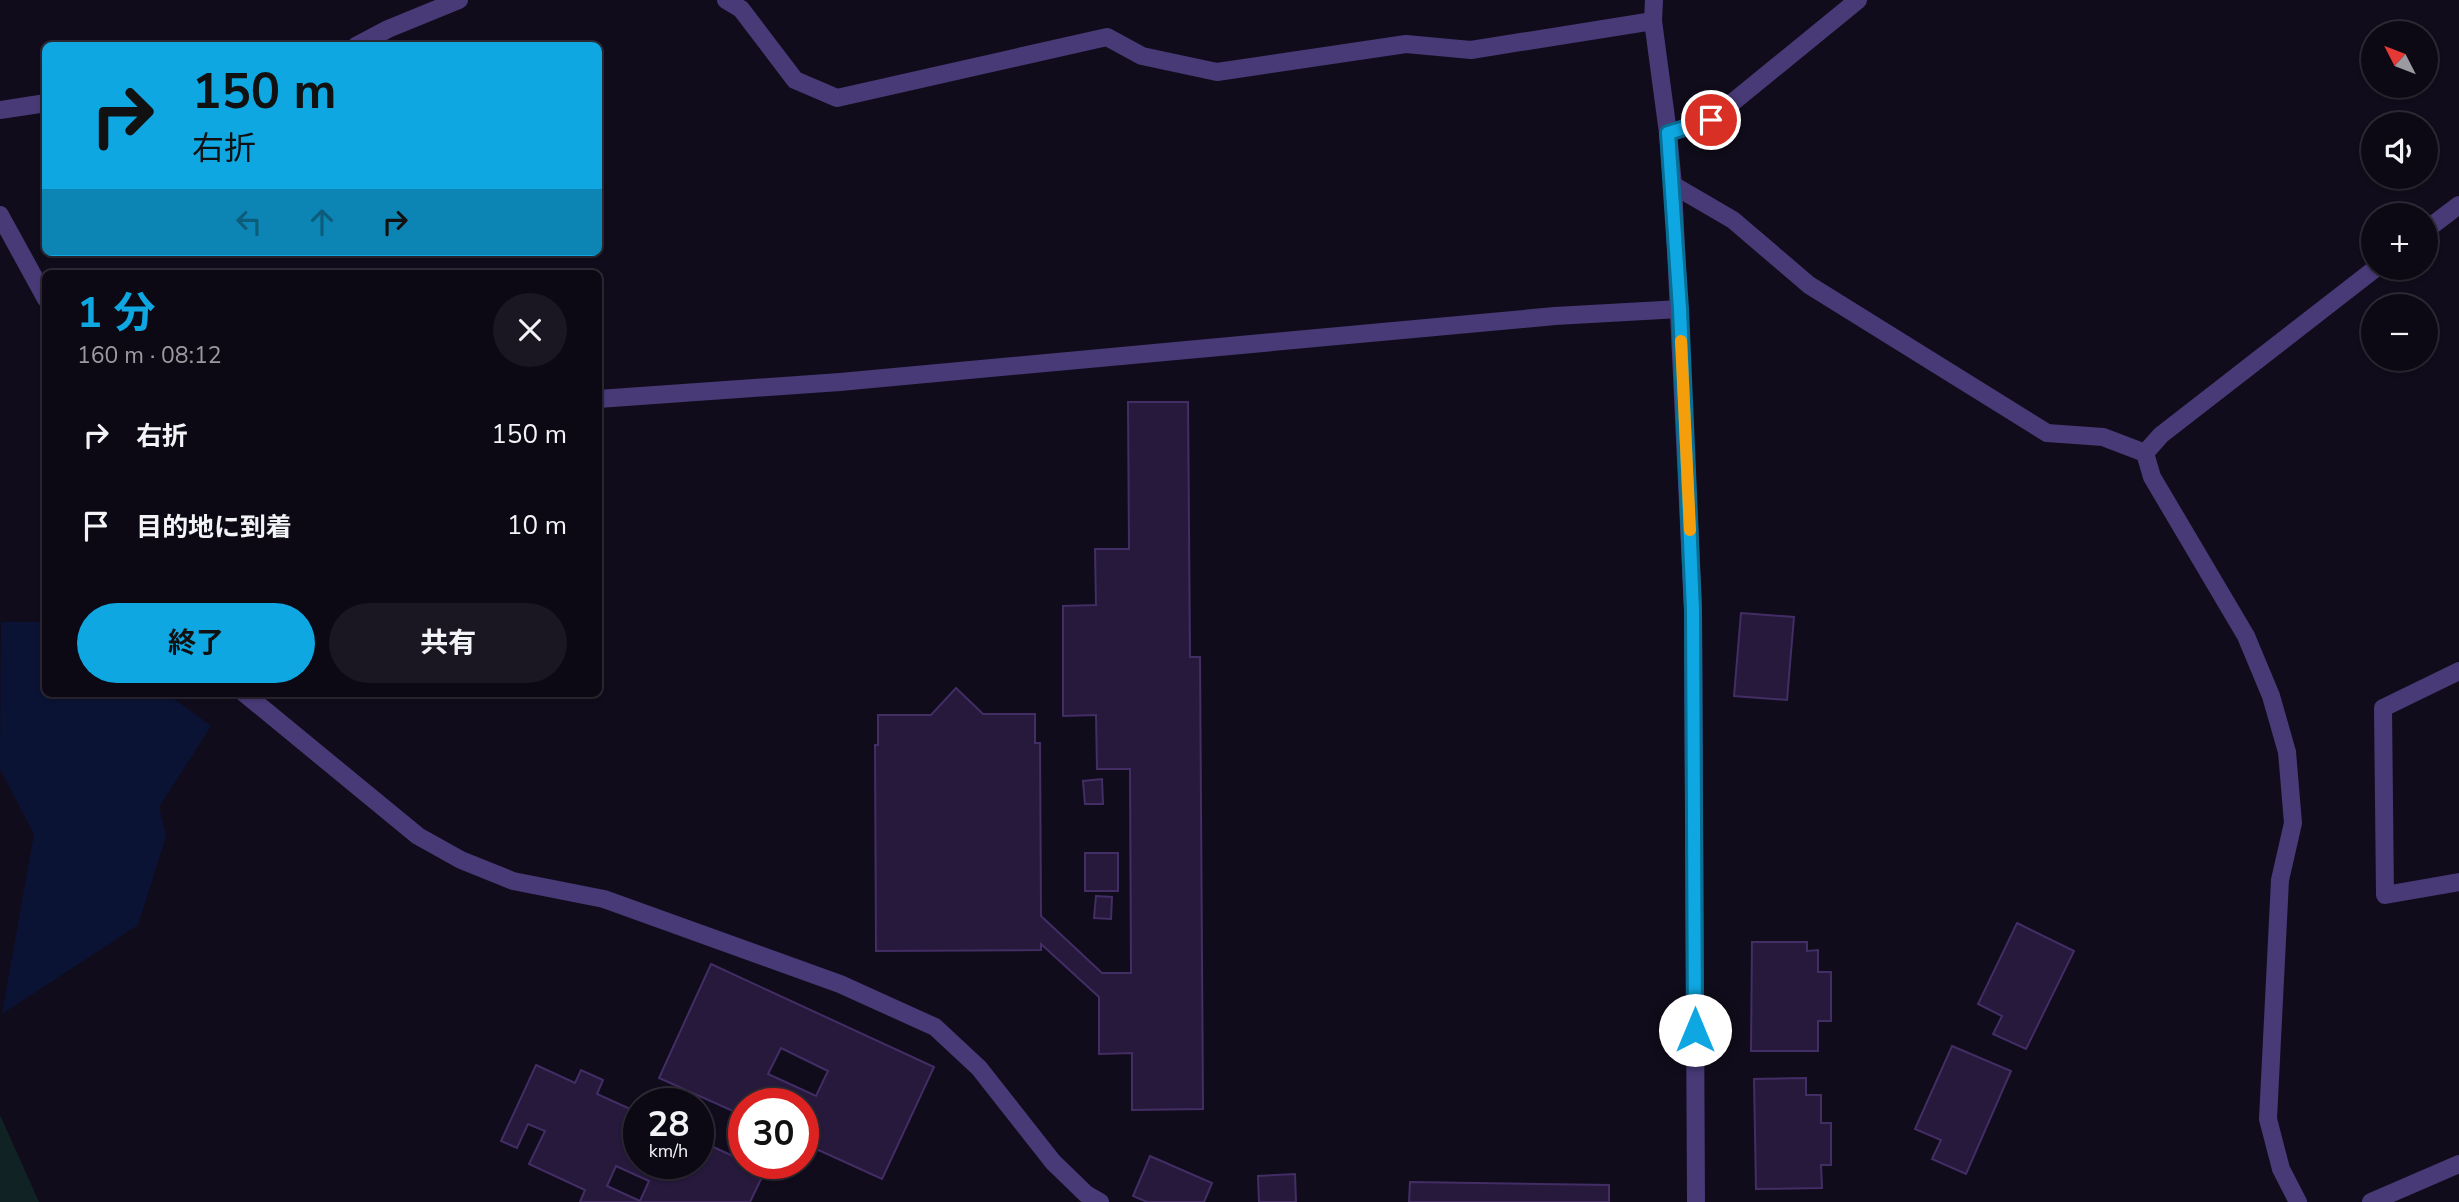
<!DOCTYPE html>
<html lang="ja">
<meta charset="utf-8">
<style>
:root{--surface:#0d0914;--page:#1b1722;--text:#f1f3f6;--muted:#9a9aa0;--line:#2d2a34;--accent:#0fa7e2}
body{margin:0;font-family:"Nunito Sans","Noto Sans JP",sans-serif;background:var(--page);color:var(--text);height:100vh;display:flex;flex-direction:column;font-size:26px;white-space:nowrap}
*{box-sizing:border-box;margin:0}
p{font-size:23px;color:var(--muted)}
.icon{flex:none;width:38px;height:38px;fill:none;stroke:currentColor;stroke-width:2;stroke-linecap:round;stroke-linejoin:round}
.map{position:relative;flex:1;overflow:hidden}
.drawer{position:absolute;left:42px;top:270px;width:560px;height:427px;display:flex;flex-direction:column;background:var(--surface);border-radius:10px;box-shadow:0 2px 5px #0004,0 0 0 2px var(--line)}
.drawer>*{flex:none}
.guide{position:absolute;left:42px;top:42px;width:560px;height:214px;border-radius:10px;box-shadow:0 2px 5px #0004,0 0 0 2px var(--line);background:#0fa7e2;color:#111;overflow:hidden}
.needle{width:46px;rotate:312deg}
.tools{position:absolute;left:2361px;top:21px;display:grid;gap:14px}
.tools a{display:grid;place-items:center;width:77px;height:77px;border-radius:50%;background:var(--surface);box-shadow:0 2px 5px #0004,0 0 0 2px var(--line);font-size:35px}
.speed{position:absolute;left:623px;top:1088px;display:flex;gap:14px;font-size:35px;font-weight:700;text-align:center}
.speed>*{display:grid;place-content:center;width:91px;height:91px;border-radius:50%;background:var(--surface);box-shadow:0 2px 5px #0004,0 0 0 2px var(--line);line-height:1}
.speed small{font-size:18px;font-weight:400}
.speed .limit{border:10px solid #d22;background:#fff;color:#111}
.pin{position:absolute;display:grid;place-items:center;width:60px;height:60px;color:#fff;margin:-30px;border:4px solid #fff;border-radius:50%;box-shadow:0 2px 7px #0007}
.me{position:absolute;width:77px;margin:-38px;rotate:0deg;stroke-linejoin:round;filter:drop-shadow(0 0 5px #0008)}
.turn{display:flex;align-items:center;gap:24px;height:147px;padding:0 35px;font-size:32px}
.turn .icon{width:91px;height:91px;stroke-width:2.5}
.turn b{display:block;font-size:49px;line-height:60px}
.lanes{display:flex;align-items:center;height:66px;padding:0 35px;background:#0003;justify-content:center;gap:35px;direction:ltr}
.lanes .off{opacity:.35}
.round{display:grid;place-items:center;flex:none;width:74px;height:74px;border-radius:37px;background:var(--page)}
.summary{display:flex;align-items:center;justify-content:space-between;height:119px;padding:0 35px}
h1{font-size:42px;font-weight:700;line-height:52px;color:var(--accent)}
.cta{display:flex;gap:14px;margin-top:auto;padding:14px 35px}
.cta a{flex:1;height:80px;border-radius:42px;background:var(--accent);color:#111;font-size:28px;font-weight:700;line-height:80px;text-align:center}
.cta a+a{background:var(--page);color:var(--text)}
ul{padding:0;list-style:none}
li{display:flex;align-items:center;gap:21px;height:91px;padding:0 35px}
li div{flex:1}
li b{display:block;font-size:26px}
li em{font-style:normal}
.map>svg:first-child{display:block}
.green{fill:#102224}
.water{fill:#0b1335}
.building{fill:#26193b;stroke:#422d65;stroke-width:2;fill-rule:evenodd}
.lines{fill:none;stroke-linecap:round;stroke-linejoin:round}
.minor{stroke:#473a77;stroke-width:18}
.route-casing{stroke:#0a6d93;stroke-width:18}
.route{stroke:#0fa7e2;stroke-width:12}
.slow{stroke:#f59e0b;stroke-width:12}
</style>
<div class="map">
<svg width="2459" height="1202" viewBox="0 0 2459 1202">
<rect width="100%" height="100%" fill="#110c1b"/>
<path class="green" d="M0,1115L39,1202H0Z"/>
<path class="water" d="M1,622H45L46,693H166L211,726L159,807L166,836L138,925L2,1014L34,834L0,769Z"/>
<g class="building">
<path d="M1128,402H1188L1190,657H1200L1203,1109L1132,1110V1053L1099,1054V997L1041,944V950L876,951L875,745H878V715H931L956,688L983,714H1035V743H1040L1041,916L1102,973H1131L1130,769H1097L1096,715L1063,716V606L1096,605L1095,549H1129Z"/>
<path d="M1741,613L1794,617L1787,700L1734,696Z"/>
<path d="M1102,779L1103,804H1085L1083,781Z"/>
<rect x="1085" y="853" width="33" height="38"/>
<path d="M1096,896L1112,897L1111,919L1094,918Z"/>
<path d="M2017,923L2074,951L2026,1049L1993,1034L2002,1016L1978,1004Z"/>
<path d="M1752,942H1807V951L1818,950V972H1831V1021H1818V1051H1751Z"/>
<path d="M711,964L934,1067L882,1179L803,1143V1104H744V1116L659,1078ZM781,1048L828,1071L816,1096L768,1074Z"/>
<path d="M1952,1046L2011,1071L1966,1174L1932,1159L1941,1140L1915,1129Z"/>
<path d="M536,1065L575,1083L581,1070L603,1080L597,1094L639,1113V1164H698V1140L744,1161V1164L765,1171L750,1202H580L585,1190L529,1164L545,1131L528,1124L517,1148L501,1141ZM616,1166L649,1181L640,1201L607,1186Z"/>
<path d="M1806,1078V1095H1821V1123H1831V1165H1821L1822,1188L1756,1189L1754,1079Z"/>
<path d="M669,1094L692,1104H664Z"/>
<path d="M698,1107L707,1112L698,1131Z"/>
<path d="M1150,1156L1212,1183L1204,1202H1147L1133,1196Z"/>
<path d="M1295,1174L1296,1202H1259L1258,1176Z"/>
<path d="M1410,1182L1609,1185V1202H1409Z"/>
</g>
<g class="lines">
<g class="minor">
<path d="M726,0L741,9L795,80L837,98L1107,37L1142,56L1217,72L1406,44L1471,50L1653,21"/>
<path d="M1654,0L1653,21L1668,133L1673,185L1693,610L1696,1202"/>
<path d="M356,46L388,29L459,0"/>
<path d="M0,110L46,103"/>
<path d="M1668,133L1711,120L1858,0"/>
<path d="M1673,185L1733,220L1809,285L2047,433L2103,437L2145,453"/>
<path d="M0,215L46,299"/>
<path d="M2426,230L2459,205"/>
<path d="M598,399L840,382L1555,316L1680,309"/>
<path d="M2145,453L2152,477L2246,636L2271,696L2287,752L2293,823L2280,880L2268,1119L2281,1169L2298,1202"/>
<path d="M2145,453L2161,435L2376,268"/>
<path d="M2459,671L2383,708L2385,895L2459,882"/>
<path d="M244,693L418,836L461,860L513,881L604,899L840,984L935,1027L979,1068L1053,1162L1086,1194L1100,1202"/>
<path d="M2371,1202L2459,1164"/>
</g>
</g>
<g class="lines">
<defs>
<path id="route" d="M1695,1030L1693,610L1680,309L1668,133L1711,120"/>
</defs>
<use href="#route" class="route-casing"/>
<use href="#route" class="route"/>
<path class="slow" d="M1681,341L1690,530"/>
</g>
</svg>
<div class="tools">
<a><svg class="needle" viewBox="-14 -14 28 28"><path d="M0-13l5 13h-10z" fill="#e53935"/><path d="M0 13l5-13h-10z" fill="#9a9aa0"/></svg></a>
<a><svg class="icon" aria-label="sound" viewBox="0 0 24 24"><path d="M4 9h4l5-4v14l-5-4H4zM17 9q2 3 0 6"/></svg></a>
<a>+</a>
<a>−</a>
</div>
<div class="speed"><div>28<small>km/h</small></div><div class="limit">30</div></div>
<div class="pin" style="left:1711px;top:120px;background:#d93025"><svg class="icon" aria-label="arrive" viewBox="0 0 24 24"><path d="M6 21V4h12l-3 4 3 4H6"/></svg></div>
<svg class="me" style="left:1695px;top:1030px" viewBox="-20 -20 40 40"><circle r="19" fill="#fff"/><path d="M0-13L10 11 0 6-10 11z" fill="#0fa7e2"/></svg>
<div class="guide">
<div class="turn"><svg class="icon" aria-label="right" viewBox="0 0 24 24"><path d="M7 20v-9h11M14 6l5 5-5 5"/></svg><div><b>150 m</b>右折</div></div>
<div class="lanes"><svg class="icon off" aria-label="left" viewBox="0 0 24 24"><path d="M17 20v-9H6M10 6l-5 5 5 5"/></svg><svg class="icon off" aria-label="ahead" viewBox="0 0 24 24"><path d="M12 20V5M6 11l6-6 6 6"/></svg><svg class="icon" aria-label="right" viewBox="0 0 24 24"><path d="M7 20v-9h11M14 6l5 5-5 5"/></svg></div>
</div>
<section class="drawer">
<div class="summary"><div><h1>1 分</h1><p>160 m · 08:12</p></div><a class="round"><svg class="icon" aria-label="close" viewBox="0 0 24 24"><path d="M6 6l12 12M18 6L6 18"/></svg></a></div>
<ul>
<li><svg class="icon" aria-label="right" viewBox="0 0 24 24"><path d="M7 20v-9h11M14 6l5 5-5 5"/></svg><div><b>右折</b></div><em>150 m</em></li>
<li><svg class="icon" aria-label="arrive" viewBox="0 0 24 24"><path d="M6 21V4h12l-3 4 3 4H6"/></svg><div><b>目的地に到着</b></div><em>10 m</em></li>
</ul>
<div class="cta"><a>終了</a><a>共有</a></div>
</section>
</div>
